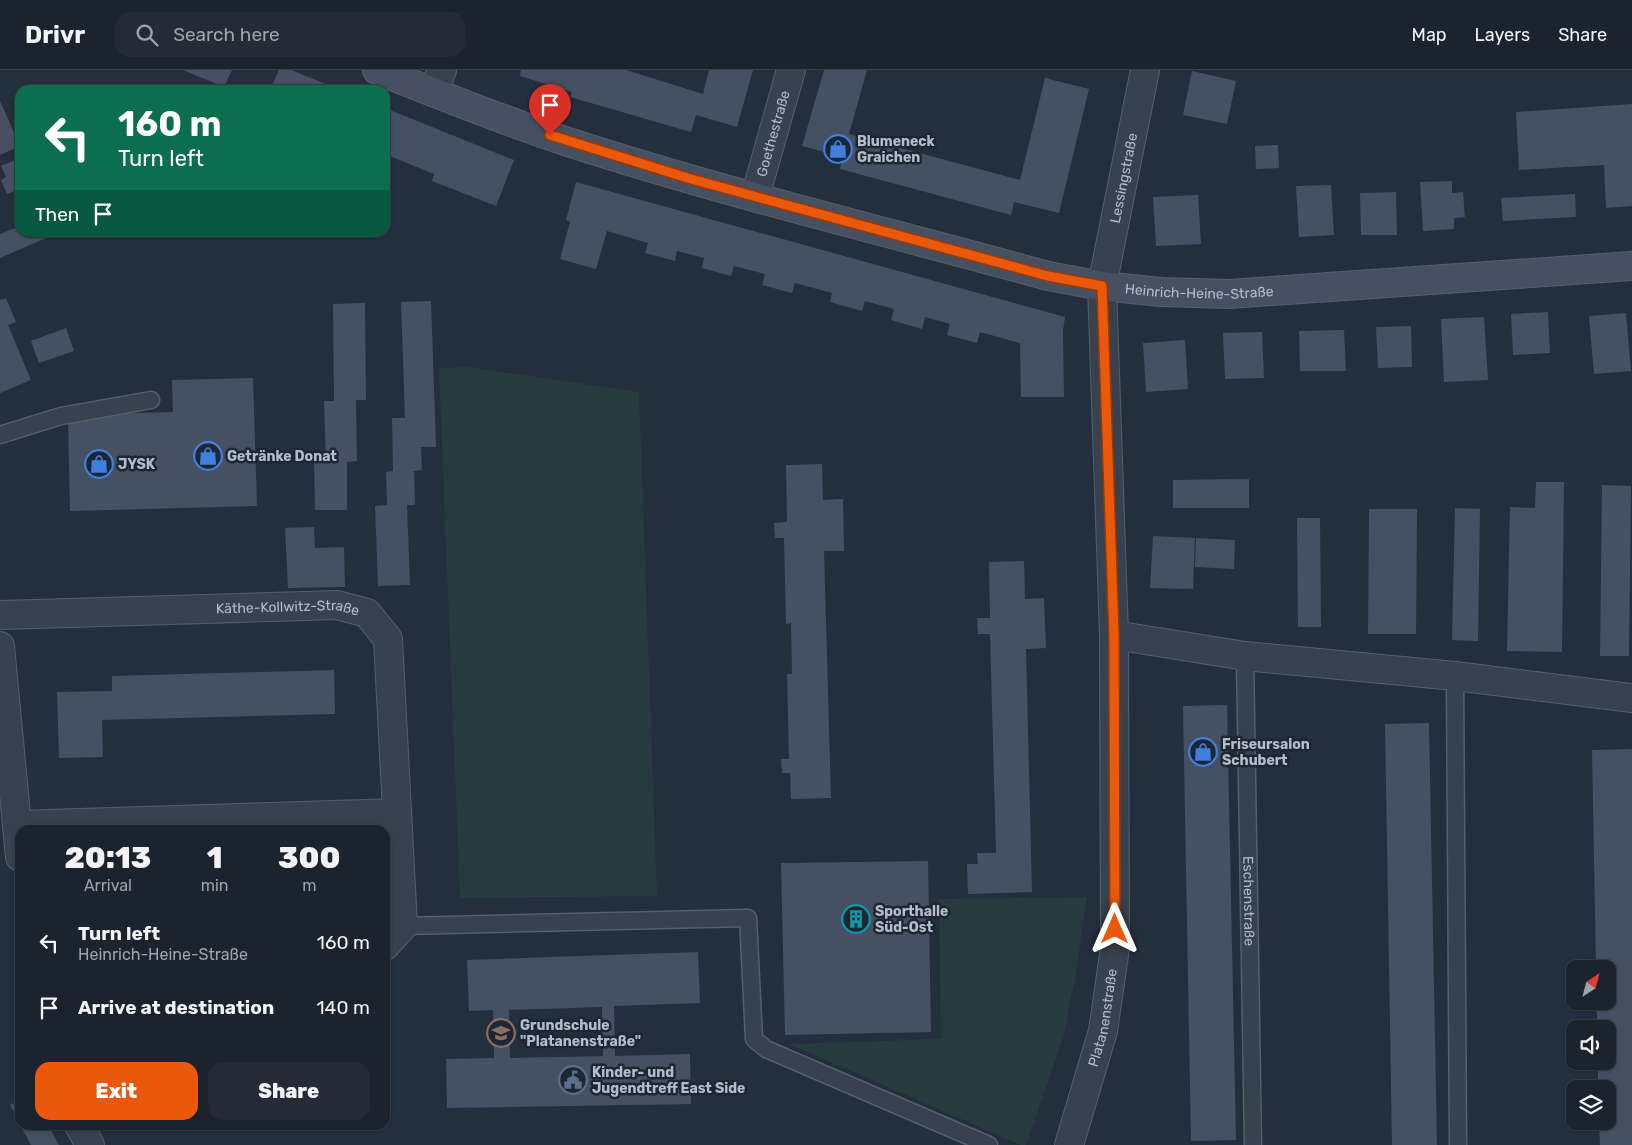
<!DOCTYPE html>
<meta charset="utf-8">
<style>
:root{--surface:#1b232e;--page:#242b36;--text:#f1f3f6;--muted:#a0a4aa;--line:#39404a;--accent:#ea580c}
body{margin:0;font-family:Rubik,sans-serif;background:var(--page);color:var(--text);height:100vh;display:flex;flex-direction:column;font-size:19px;white-space:nowrap}
*{box-sizing:border-box;margin:0}
p{font-size:16px;color:var(--muted)}
.icon{flex:none;width:28px;height:28px;fill:none;stroke:currentColor;stroke-width:2;stroke-linecap:round;stroke-linejoin:round}
.map{position:relative;flex:1;overflow:hidden}
.side{position:absolute;left:15px;top:755px;width:375px;height:305px;display:flex;flex-direction:column;background:var(--surface);border-radius:15px;box-shadow:0 1px 4px #0004,0 0 0 1px var(--line)}
.side>*{flex:none}
.top-card{position:absolute;left:15px;top:15px;width:375px;height:152px;border-radius:15px;box-shadow:0 1px 4px #0004,0 0 0 1px var(--line);background:#0b6e4f;color:#fff;overflow:hidden}
.needle{width:32px;rotate:36deg}
.fabs{position:absolute;left:1566px;top:890px;display:grid;gap:10px}
.fabs a{display:grid;place-items:center;width:50px;height:50px;border-radius:10px;background:var(--surface);box-shadow:0 1px 4px #0004,0 0 0 1px var(--line);font-size:25px}
.pin{position:absolute;display:grid;place-items:center;width:42px;height:42px;color:#fff;margin:-51px -21px;border-radius:50% 50% 50% 0;rotate:-45deg;box-shadow:0 0 5px #0007}
.pin .icon{rotate:45deg}
.me{position:absolute;width:55px;margin:-28px;rotate:0deg;stroke-linejoin:round;filter:drop-shadow(0 0 4px #0008)}
.turn{display:flex;align-items:center;gap:18px;height:105px;padding:0 20px;font-size:22px}
.turn .icon{width:65px;height:65px;stroke-width:2.5}
.turn b{display:block;font-size:35px;line-height:42px}
.then{display:flex;align-items:center;height:48px;padding:0 20px;background:#0003;gap:10px;font-size:19px}
.eta{display:flex;justify-content:space-evenly;align-items:center;height:85px;text-align:center}
.eta b{font-size:30px;font-weight:800;line-height:35px}
.cta{display:flex;gap:10px;margin-top:auto;padding:10px 20px}
.cta a{flex:1;height:58px;border-radius:15px;background:var(--accent);color:#fff;font-size:20px;font-weight:800;line-height:58px;text-align:center}
.cta a+a{background:var(--page);color:var(--text)}
ul{padding:0;list-style:none}
li{display:flex;align-items:center;gap:15px;height:65px;padding:0 20px}
li div{flex:1}
li b{display:block;font-size:19px}
li em{font-style:normal}
header{display:flex;align-items:center;gap:30px;box-sizing:border-box;height:70px;padding:0 25px;background:var(--surface);border-bottom:1px solid var(--line)}
header strong{font-size:24px}
nav{display:flex;gap:28px;margin-inline-start:auto;font-size:18px}
.search{width:350px;height:45px;background:var(--page);display:flex;align-items:center;gap:12px;box-sizing:border-box;padding:0 18px;border-radius:15px;color:var(--muted);font-size:19px}
.map>svg:first-child{display:block}
.green{fill:#263c3f}
.building{fill:#455162;fill-rule:evenodd}
.lines{fill:none;stroke-linecap:round;stroke-linejoin:round}
.lane-casing{stroke:#565f6c;stroke-width:19}
.street-casing{stroke:#565f6c;stroke-width:30}
.secondary-casing{stroke:#565f6c;stroke-width:30}
.lane{stroke:#38414e;stroke-width:16}
.street{stroke:#38414e;stroke-width:28}
.secondary{stroke:#465061;stroke-width:28}
.route-casing{stroke:#983908;stroke-width:12}
.route{stroke:#ea580c;stroke-width:9}
.labels{text-anchor:middle;dominant-baseline:central;stroke-width:5;stroke-linejoin:round;paint-order:stroke}
.street-label{font-size:14px;fill:#b4bcc9;stroke:#1d2633}
.poi-label{font-size:14px;font-weight:bold;fill:#b4bcc9;stroke:#1d2633;text-anchor:start}
</style>
<header>
<strong>Drivr</strong>
<div class="search"><svg class="icon" aria-label="search" viewBox="0 0 24 24"><circle cx="10" cy="10" r="6"/><path d="M15 15l6 6"/></svg>Search here</div>
<nav><a>Map</a><a>Layers</a><a>Share</a></nav>
</header>
<div class="map">
<svg width="1632" height="1075" viewBox="0 0 1632 1075">
<rect width="100%" height="100%" fill="#242f3e"/>
<g class="green">
<path d="M468,297L639,322L657,826L460,828L439,298Z"/>
<path d="M1087,827L1076,902L1063,968L1026,1075H1021L789,974L941,969L939,829Z"/>
</g>
<g class="building">
<path d="M183,0H232L224,17Z"/>
<path d="M279,0H291L341,20H270Z"/>
<path d="M521,0H626L703,24L709,0H753L737,57L696,45L691,62L570,27L572,22L520,6Z"/>
<path d="M824,0H867L849,64L1020,110L1045,8L1089,19L1059,143L1014,132L1011,145L840,99L843,87L802,76Z"/>
<path d="M1192,1L1236,11L1227,54L1183,45Z"/>
<path d="M0,31L20,76L0,85Z"/>
<path d="M1632,34V136L1606,138L1604,95L1519,100L1516,42Z"/>
<path d="M385,38L514,90L496,136L432,111L434,104L385,84Z"/>
<path d="M1278,75L1279,98L1256,99L1255,76Z"/>
<path d="M20,88V119L7,124L1,110L6,107L1,96Z"/>
<path d="M1452,111V123L1463,122L1465,147L1454,148V159L1423,161L1420,112Z"/>
<path d="M576,112L1065,247L1063,261L1064,327H1021L1020,273L980,262L977,273L947,265L950,254L925,247L922,259L891,250L894,239L865,231L862,241L830,232L832,223L795,213L792,223L762,215L765,204L734,196L731,206L702,198L704,188L677,181L675,191L645,183L648,173L607,161L596,199L560,189L570,152L566,150Z"/>
<path d="M1331,115L1334,165L1299,167L1296,116Z"/>
<path d="M1396,122L1397,165H1361L1360,123Z"/>
<path d="M1575,124L1576,147L1503,151L1501,128Z"/>
<path d="M1198,125L1201,174L1156,176L1153,127Z"/>
<path d="M20,156V162H43L46,168L0,188V164Z"/>
<path d="M6,228L16,252L8,255L31,310L0,323V230Z"/>
<path d="M431,231L436,377H421L422,400L414,401L415,435H407L410,515L378,516L375,436L387,435L386,402L393,401L392,348H405L401,232Z"/>
<path d="M365,233L366,330H356L357,391L347,392V440H315L314,392H326L324,331H334L333,234Z"/>
<path d="M1548,242L1550,283L1513,285L1511,244Z"/>
<path d="M1626,243L1631,301L1594,304L1589,246Z"/>
<path d="M1484,247L1488,310L1444,312L1441,249Z"/>
<path d="M1411,256L1412,297L1378,298L1376,257Z"/>
<path d="M66,258L74,281L39,293L31,271Z"/>
<path d="M1344,260L1346,301H1300L1299,261Z"/>
<path d="M1262,262L1264,308L1225,309L1223,263Z"/>
<path d="M1185,270L1188,319L1146,322L1143,273Z"/>
<path d="M253,308L257,436L70,441L68,345L173,342L172,310Z"/>
<path d="M822,394L823,430L843,429L844,481H824L831,728L791,729L790,703H782L781,689H789L787,604H792L791,553L786,554L784,468H775L774,453L787,452L786,395Z"/>
<path d="M1249,409V438H1173V410Z"/>
<path d="M1536,412H1564L1562,582L1507,581L1510,437L1535,438Z"/>
<path d="M1602,415L1631,416L1629,586H1600Z"/>
<path d="M1455,438L1480,439L1478,571L1452,570Z"/>
<path d="M1369,439H1417L1416,564H1368Z"/>
<path d="M1297,448H1320L1321,557H1298Z"/>
<path d="M314,457L315,478L344,477L345,517L288,518L285,458Z"/>
<path d="M1153,466L1195,468L1193,519L1150,518Z"/>
<path d="M1196,468L1235,470L1234,499L1195,497Z"/>
<path d="M1024,491L1025,529L1044,528L1046,578L1026,579L1032,822L968,824L967,794H978L977,783H996L990,564H978L977,548H990L989,492Z"/>
<path d="M334,600L335,644L102,650L103,687L59,688L57,622L112,621V606Z"/>
<path d="M1227,635L1236,1070L1191,1071L1183,636Z"/>
<path d="M1429,653L1437,1075H1392L1385,654Z"/>
<path d="M1632,679V1075H1600L1599,1051H1608V1019H1598V991H1608V959H1597V931H1608V899H1596L1592,680Z"/>
<path d="M928,791L931,962L785,965L781,793Z"/>
<path d="M698,882L700,933L614,936L615,986L690,984L691,1034L447,1038L446,989L494,988L493,940L469,941L467,890ZM602,937L603,986L510,988L509,940Z"/>
<path d="M20,1030V1054L10,1035Z"/>
<path d="M20,1055H48L59,1075H31Z"/>
</g>
<g class="lines">
<defs>
<g id="lane">
<path d="M0,365L61,346L151,330"/>
<path id="s1" d="M1245,586L1253,1075"/>
<path d="M1455,606L1458,1075"/>
<path d="M403,856L748,848L754,969L766,979L989,1075"/>
</g>
<g id="street">
<path d="M433,22L442,0"/>
<path id="s2" d="M755,127L791,0"/>
<path id="s3" d="M0,545L337,535L367,543L388,569L403,856L385,876"/>
<path d="M1114,565L1245,586L1455,606L1632,628"/>
<path d="M0,576L20,787"/>
<path d="M17,755L397,743"/>
<path d="M79,1055L90,1075"/>
<path id="s4" d="M1069,1075L1103,961L1115,878L1114,565L1102,216L1145,0"/>
</g>
<g id="secondary">
<path id="s5" d="M377,0C440,25 504,51 568,72C726,123 888,162 1048,206L1102,216L1161,222L1229,224L1632,196"/>
</g>
</defs>
<use href="#lane" class="lane-casing"/>
<use href="#street" class="street-casing"/>
<use href="#secondary" class="secondary-casing"/>
<use href="#lane" class="lane"/>
<use href="#street" class="street"/>
<use href="#secondary" class="secondary"/>
</g>
<g class="lines">
<defs>
<path id="route" d="M550,65L691,109L1048,206L1102,216L1114,565L1115,859"/>
</defs>
<use href="#route" class="route-casing"/>
<use href="#route" class="route"/>
</g>
<defs>
<symbol id="shop-ring" viewBox="-11 -11 22 22"><circle r="9.5" fill="#1d2633" stroke="#3f7fe0" stroke-width="1.5"/><path d="M-5-2.5h2.3a2.7 3.5 0 0 1 5.4 0H5L5.5 6h-11ZM-1.5-2.5h3a1.5 2.3 0 0 0-3 0Z" fill="#3f7fe0"/></symbol>
<symbol id="building-ring" viewBox="-11 -11 22 22"><circle r="9.5" fill="#1d2633" stroke="#0f9aa8" stroke-width="1.5"/><path d="M-4-6H4V6H1V3H-1V6H-4ZM-2.5-4.3h1.7v1.8h-1.7ZM.8-4.3h1.7v1.8H.8ZM-2.5-1h1.7V.8h-1.7ZM.8-1h1.7V.8H.8Z" fill="#0f9aa8"/></symbol>
<symbol id="school-ring" viewBox="-11 -11 22 22"><circle r="9.5" fill="#1d2633" stroke="#8d6e63" stroke-width="1.5"/><path d="M0-5L7-2L0 1L-7-2ZM-4 1L0 2.5L4 1V4Q0 6-4 4Z" fill="#8d6e63"/></symbol>
<symbol id="civic-ring" viewBox="-11 -11 22 22"><circle r="9.5" fill="#1d2633" stroke="#5c6f8a" stroke-width="1.5"/><path d="M-.6-6.5H3V-4.5H.6V-3L4-1V1h2V6H-6V1h2V-1L-.6-3ZM-1.2 2.5V6h2.4V2.5Z" fill="#5c6f8a"/></symbol>
</defs>
<g fill-rule="evenodd">
<use href="#shop-ring" x="822" y="63" width="32" height="32"/>
<use href="#shop-ring" x="192" y="370" width="32" height="32"/>
<use href="#shop-ring" x="83" y="378" width="32" height="32"/>
<use href="#shop-ring" x="1187" y="666" width="32" height="32"/>
<use href="#building-ring" x="840" y="833" width="32" height="32"/>
<use href="#school-ring" x="485" y="947" width="32" height="32"/>
<use href="#civic-ring" x="557" y="994" width="32" height="32"/>
</g>
<g class="labels">
<g class="street-label">
<text stroke="none"><textPath href="#s2" startOffset="66">Goethestraße</textPath></text>
<text stroke="none"><textPath href="#s4" startOffset="975">Lessingstraße</textPath></text>
<text stroke="none"><textPath href="#s5" startOffset="855">Heinrich-Heine-Straße</textPath></text>
<text stroke="none"><textPath href="#s3" startOffset="288">Käthe-Kollwitz-Straße</textPath></text>
<text stroke="none"><textPath href="#s1" startOffset="245">Eschenstraße</textPath></text>
<text stroke="none"><textPath href="#s4" startOffset="132">Platanenstraße</textPath></text>
</g>
<g class="poi-label">
<text x="857" y="71">Blumeneck<tspan x="857" dy="16">Graichen</tspan></text>
<text x="227" y="386">Getränke Donat</text>
<text x="118" y="394">JYSK</text>
<text x="1222" y="674">Friseursalon<tspan x="1222" dy="16">Schubert</tspan></text>
<text x="875" y="841">Sporthalle<tspan x="875" dy="16">Süd-Ost</tspan></text>
<text x="520" y="955">Grundschule<tspan x="520" dy="16">"Platanenstraße"</tspan></text>
<text x="592" y="1002">Kinder- und<tspan x="592" dy="16">Jugendtreff East Side</tspan></text>
</g>
</g>
</svg>
<div class="fabs">
<a><svg class="needle" viewBox="-14 -14 28 28"><path d="M0-13l5 13h-10z" fill="#e53935"/><path d="M0 13l5-13h-10z" fill="#a0a4aa"/></svg></a>
<a><svg class="icon" aria-label="sound" viewBox="0 0 24 24"><path d="M4 9h4l5-4v14l-5-4H4zM17 9q2 3 0 6"/></svg></a>
<a><svg class="icon" aria-label="layers" viewBox="0 0 24 24"><path d="M12 4l9 5-9 5-9-5zM3 14l9 5 9-5"/></svg></a>
</div>
<div class="pin" style="left:550px;top:65px;background:#d93025"><svg class="icon" aria-label="arrive" viewBox="0 0 24 24"><path d="M6 21V4h12l-3 4 3 4H6"/></svg></div>
<svg class="me" style="left:1115px;top:859px" viewBox="-20 -20 40 40"><path d="M0-17L14 15 0 8-14 15z" fill="#ea580c" stroke="#fff" stroke-width="4"/></svg>
<div class="top-card">
<div class="turn"><svg class="icon" aria-label="left" viewBox="0 0 24 24"><path d="M17 20v-9H6M10 6l-5 5 5 5"/></svg><div><b>160 m</b>Turn left</div></div>
<div class="then">Then<svg class="icon" aria-label="arrive" viewBox="0 0 24 24"><path d="M6 21V4h12l-3 4 3 4H6"/></svg></div>
</div>
<section class="side">
<div class="eta">
<div><b>20:13</b><p>Arrival</p></div>
<div><b>1</b><p>min</p></div>
<div><b>300</b><p>m</p></div>
</div>
<ul>
<li><svg class="icon" aria-label="left" viewBox="0 0 24 24"><path d="M17 20v-9H6M10 6l-5 5 5 5"/></svg><div><b>Turn left</b><p>Heinrich-Heine-Straße</p></div><em>160 m</em></li>
<li><svg class="icon" aria-label="arrive" viewBox="0 0 24 24"><path d="M6 21V4h12l-3 4 3 4H6"/></svg><div><b>Arrive at destination</b></div><em>140 m</em></li>
</ul>
<div class="cta"><a>Exit</a><a>Share</a></div>
</section>
</div>
